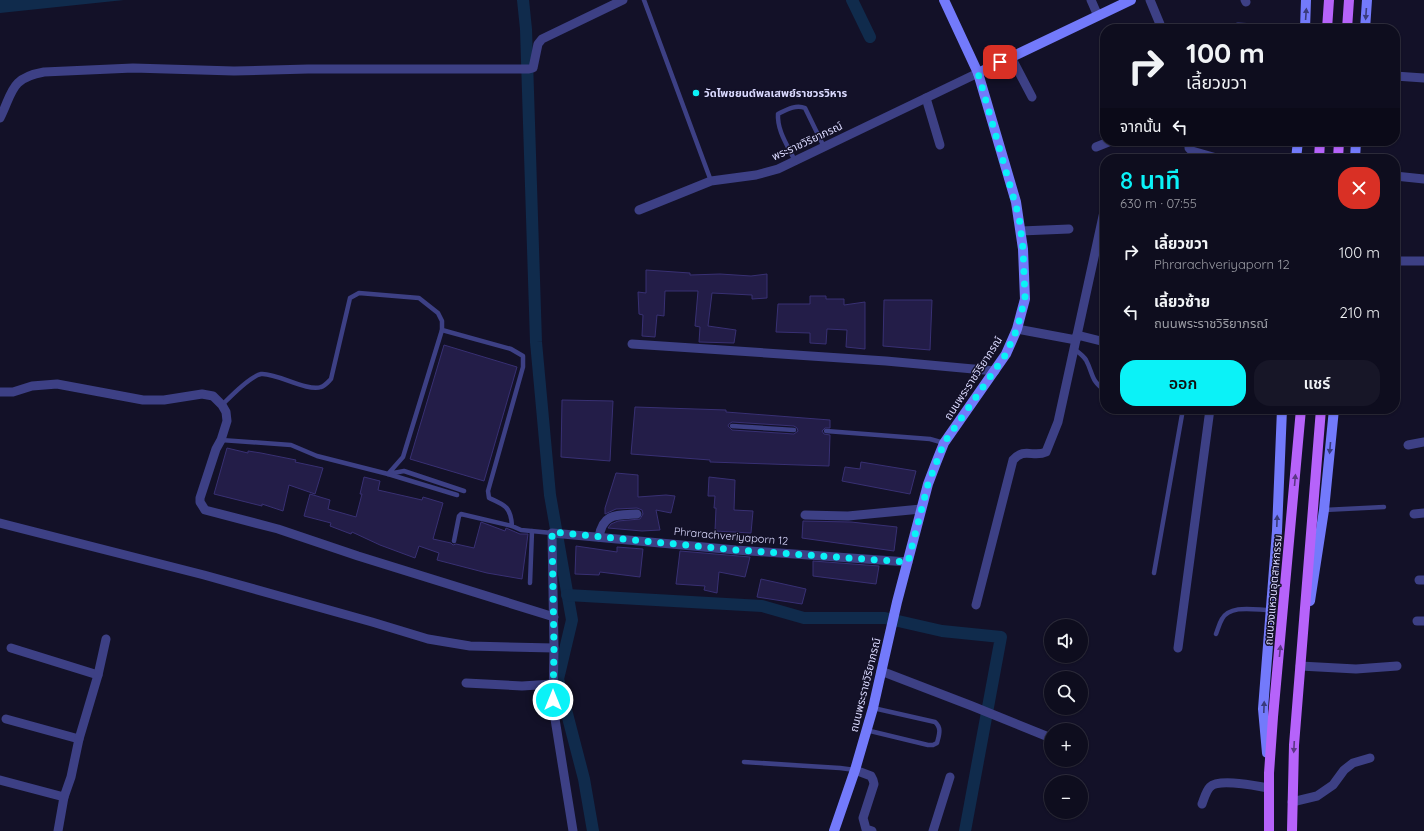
<!DOCTYPE html>
<html lang="th">
<meta charset="utf-8">
<style>
:root{--surface:#0e0d1e;--page:#171627;--text:#f1f3f6;--muted:#9b9ca4;--line:#2e2d3c;--accent:#0bf2f7}
body{margin:0;font-family:Quicksand,"Noto Sans Thai",sans-serif;background:var(--page);color:var(--text);height:100vh;display:flex;flex-direction:column;font-size:15px;white-space:nowrap}
*{box-sizing:border-box;margin:0}
p{font-size:13px;color:var(--muted)}
.icon{flex:none;width:22px;height:22px;fill:none;stroke:currentColor;stroke-width:2;stroke-linecap:round;stroke-linejoin:round}
.map{position:relative;flex:1;overflow:hidden}
.side{position:absolute;left:1100px;top:154px;width:300px;height:260px;display:flex;flex-direction:column;background:var(--surface);border-radius:16px;box-shadow:0 1px 3px #0004,0 0 0 1px var(--line)}
.side>*{flex:none}
.top-card{position:absolute;left:1100px;top:24px;width:300px;height:122px;border-radius:16px;box-shadow:0 1px 3px #0004,0 0 0 1px var(--line);background:#0e0d1e;color:var(--text);overflow:hidden}
.tools{position:absolute;left:1044px;top:619px;display:grid;gap:8px}
.tools a{display:grid;place-items:center;width:44px;height:44px;border-radius:50%;background:var(--surface);box-shadow:0 1px 3px #0004,0 0 0 1px var(--line);font-size:20px}
.pin{position:absolute;display:grid;place-items:center;width:34px;height:34px;color:#fff;margin:-17px;border-radius:8px;box-shadow:0 2px 6px #0006}
.me{position:absolute;width:44px;margin:-22px;rotate:0deg;stroke-linejoin:round;filter:drop-shadow(0 0 3px #0008)}
.turn{display:flex;align-items:center;gap:14px;height:84px;padding:0 20px;font-size:18px}
.turn .icon{width:52px;height:52px;stroke-width:2.5}
.turn b{display:block;font-size:28px;line-height:34px}
.then{display:flex;align-items:center;height:38px;padding:0 20px;background:#0003;gap:8px;font-size:15px}
.round{display:grid;place-items:center;flex:none;width:42px;height:42px;border-radius:16px;background:var(--page)}
.overview{display:flex;align-items:center;justify-content:space-between;height:68px;padding:0 20px}
h1{font-size:24px;font-weight:600;line-height:30px;color:var(--accent)}
.cta{display:flex;gap:8px;margin-top:auto;padding:8px 20px}
.cta a{flex:1;height:46px;border-radius:16px;background:var(--accent);color:#111;font-size:16px;font-weight:600;line-height:46px;text-align:center}
.cta a+a{background:var(--page);color:var(--text)}
ul{padding:0;list-style:none}
li{display:flex;align-items:center;gap:12px;height:60px;padding:0 20px}
li div{flex:1}
li b{display:block;font-size:15px}
li em{font-style:normal}
.map>svg:first-child{display:block}
.water{fill:#102b4c}
.lines{fill:none;stroke-linecap:round;stroke-linejoin:round}
.canal{stroke:#102b4c;stroke-width:12}
.building{fill:#231d48;stroke:#383073;fill-rule:evenodd}
.lane{stroke:#3d4085;stroke-width:4.5}
.street{stroke:#3d4085;stroke-width:9}
.secondary{stroke:#737afb;stroke-width:10}
.primary{stroke:#b663fa;stroke-width:10}
.oneway{fill:#393b7c}
.oneway2{fill:#5c3686}
.route{stroke:#0bf2f7;stroke-width:7;stroke-dasharray:0 12.6}
.poi-dot{fill:#0bf2f7;stroke:#131128;stroke-width:1.5}
.labels{text-anchor:middle;dominant-baseline:central;stroke-width:3;stroke-linejoin:round;paint-order:stroke}
.poi-label{font-size:11px;font-weight:bold;fill:#dad9fe;stroke:#131128;text-anchor:start}
.street-label{font-size:11px;fill:#dad9fe;stroke:#131128}
</style>
<div class="map">
<svg width="1424" height="831" viewBox="0 0 1424 831">
<rect width="100%" height="100%" fill="#131128"/>
<path class="water" d="M0,0H124L0,13Z"/>
<g class="lines">
<g class="canal">
<path d="M523,0L526,29L536,342L550,495L572,620L558,679L584,779L593,831"/>
<path d="M852,0L870,37"/>
<path d="M567,595L762,606L804,618H885L942,631L1001,637L965,831"/>
</g>
</g>
<g class="building">
<path d="M646,270L690,273V275L720,274L751,276L767,274V298L752,299V295L712,293L708,326L736,330L734,343L699,342L700,327L695,326L698,291H665L664,316L657,315L655,337L642,336L643,315L639,314L638,292L646,293Z"/>
<path d="M810,296H826V299H844V305L865,302V349L846,347L847,330L827,329L826,344L810,343V333L776,332L778,304H810Z"/>
<path d="M884,300H932L930,350L883,346Z"/>
<path d="M444,345L517,367L484,481L410,459Z"/>
<path d="M562,400L613,401L610,461L561,457Z"/>
<path d="M635,407L726,410V412L830,420V428H825L822,431L824,434L830,435L829,466L710,462V460L631,454ZM732,422L794,426L797,428L798,431L794,434L732,430L728,426L729,424Z"/>
<path d="M227,448L248,453V451L261,453L296,460L295,462L323,468L315,494L289,485L283,511L262,504V506L214,494Z"/>
<path d="M861,462L916,471L910,494L842,481L845,467L860,469Z"/>
<path d="M616,473L638,475V497L666,495L675,496L671,513L656,510L660,530L642,531L608,528L611,524L618,521L640,519L643,514L642,510L637,508L616,509L605,514V508Z"/>
<path d="M364,477L380,481L378,490L422,500L423,497L443,503L433,539L451,543L453,545L456,544L474,548L481,522L505,531L506,528L520,534H528L522,579L487,573L437,560L439,553L419,546L415,558L380,545L352,532L351,534L330,526L331,523L304,516L310,494L330,500L328,509L356,517L362,494H360Z"/>
<path d="M709,477L735,480L734,510L753,511L751,533L715,531L716,508H714L715,496H708Z"/>
<path d="M803,521L851,522L897,527L894,551L802,538Z"/>
<path d="M576,546L617,552V547L643,549L640,577L600,572L599,575L575,574Z"/>
<path d="M680,551L750,557L745,577L719,572L717,593L704,590L705,586L676,584Z"/>
<path d="M813,561L879,566L876,584L813,576Z"/>
<path d="M761,579L806,589L802,604L757,597Z"/>
</g>
<g class="lines">
<g class="lane">
<path d="M644,0L711,181"/>
<path d="M795,161C788,146 777,131 778,114C786,110 796,104 805,108L824,147"/>
<path d="M442,330L511,349L523,356V367L488,491L489,498C505,505 511,507 512,526L521,530L552,533"/>
<path d="M1074,349C1078,352 1083,355 1086,360C1093,373 1091,382 1105,390"/>
<path d="M222,405C230,397 250,376 261,374C275,372 307,392 321,387C325,386 328,382 331,379L350,298L359,293L419,298L438,313L442,321V330L403,457L388,474L404,471L464,491"/>
<path d="M732,426L794,430"/>
<path d="M826,431L930,439L944,443"/>
<path d="M221,440L291,445L317,456L388,474L457,495"/>
<path d="M1324,510L1384,507"/>
<path d="M454,541L459,516L461,514L512,526"/>
<path d="M1154,573L1183,409"/>
<path d="M530,583L532,531"/>
<path d="M1216,634C1218,629 1219,624 1222,619C1230,604 1256,610 1270,610"/>
<path d="M866,730L928,745H933L937,743C939,735 942,728 935,722L873,708"/>
<path d="M744,762L840,768L855,770"/>
</g>
<g class="street">
<path d="M1091,0L1098,16"/>
<path d="M1150,0L1162,29"/>
<path d="M1245,0L1246,2"/>
<path d="M1238,27L1273,29"/>
<path d="M1011,57L1032,97"/>
<path d="M1395,76L1424,78"/>
<path d="M926,98L940,145"/>
<path d="M0,118C13,92 10,78 44,72L133,68L234,71L308,69H529L533,68L538,44L542,39L623,0"/>
<path d="M1189,141V148L1192,151L1220,159"/>
<path d="M1096,147L1111,141"/>
<path d="M1395,176L1424,179"/>
<path d="M639,210L711,181L756,175L778,169L978,73"/>
<path d="M1021,231L1069,229"/>
<path d="M1395,261H1424"/>
<path d="M1017,329L1076,340"/>
<path d="M1077,335L1105,342"/>
<path d="M632,344L886,361L995,371"/>
<path d="M0,392H13L32,386L57,384L143,400H164L202,394L213,396L222,405L226,412L227,421L221,440L216,449L200,498V502L205,510L278,529L358,556L554,617"/>
<path d="M1408,445L1424,442"/>
<path d="M1414,514L1424,513"/>
<path d="M805,515L848,516L921,509"/>
<path d="M0,523L204,575L372,622L428,639L470,646L554,648"/>
<path d="M599,537C603,513 616,515 637,514"/>
<path d="M1419,580H1424"/>
<path d="M976,605L1013,460C1024,447 1034,458 1046,452L1058,422L1105,207"/>
<path d="M1417,621H1424"/>
<path d="M11,648L98,675"/>
<path d="M1178,648L1210,409"/>
<path d="M1300,666L1356,669L1397,666"/>
<path d="M881,671L972,706L1051,738"/>
<path d="M466,683L522,686L553,684"/>
<path d="M6,719L79,739"/>
<path d="M855,770L871,776L873,780L874,784L863,818L866,829L872,831"/>
<path d="M0,780L64,797"/>
<path d="M1292,802L1317,796L1333,785L1344,770L1353,763L1370,758"/>
<path d="M1202,804C1204,799 1206,791 1210,787C1219,778 1256,786 1269,788"/>
<path d="M58,831L64,797L71,777L79,739L98,675L106,639"/>
<path d="M573,831L555,719L553,700L554,648L552,533L736,550L908,562"/>
<path d="M933,831L950,777"/>
</g>
<g class="secondary">
<path d="M1305,29L1306,0"/>
<path d="M1365,29L1367,0"/>
<path d="M978,73L1131,0"/>
<path d="M1296,159L1298,141"/>
<path d="M1355,159L1356,141"/>
<path d="M1310,601L1324,510L1334,409"/>
<path d="M1267,753L1263,709L1277,531L1282,409"/>
<path d="M834,831L855,770L873,708L897,602L928,484L936,463L944,443L1006,354L1017,329L1025,299L1023,249L1016,202L978,73L944,0"/>
</g>
<g class="primary">
<path d="M1327,29L1329,0"/>
<path d="M1347,29L1349,0"/>
<path d="M1319,159L1320,141"/>
<path d="M1338,159L1339,141"/>
<path d="M1269,831V773L1273,717L1301,409"/>
<path d="M1292,831L1294,745L1321,409"/>
</g>
</g>
<defs><path id="oneway-solid" d="M-6-.8H1V-3.2L6.5 0L1 3.2V.8H-6Z"/></defs>
<g class="oneway">
<use href="#oneway-solid" transform="translate(1306 14) rotate(-86)"/>
<use href="#oneway-solid" transform="translate(1366 14) rotate(94)"/>
<use href="#oneway-solid" transform="translate(1330 448) rotate(95)"/>
<use href="#oneway-solid" transform="translate(1277 521) rotate(-88)"/>
<use href="#oneway-solid" transform="translate(1264 707) rotate(-88)"/>
</g>
<g class="oneway2">
<use href="#oneway-solid" transform="translate(1295 480) rotate(-85)"/>
<use href="#oneway-solid" transform="translate(1280 651) rotate(-84)"/>
<use href="#oneway-solid" transform="translate(1294 747) rotate(93)"/>
</g>
<g class="lines">
<path class="route" d="M553,700L554,648L552,532L736,550L908,562L928,484L944,443L1006,354L1017,329L1025,298L1023,249L1019,217L978,73L1000,62"/>
</g>
<circle class="poi-dot" cx="696" cy="93" r="4"/>
<g class="labels">
<g class="poi-label">
<text x="704" y="93">วัดไพชยนต์พลเสพย์ราชวรวิหาร</text>
</g>
<g class="street-label">
<text transform="translate(807 141) rotate(-25)">พระราชวิริยาภรณ์</text>
<text transform="translate(973 378) rotate(-57)">ถนนพระราชวิริยาภรณ์</text>
<text transform="translate(731 536) rotate(5)">Phrarachveriyaporn 12</text>
<text transform="translate(1273 590) rotate(-85)">ถนนวงแหวนอุตสาหกรรม</text>
<text transform="translate(865 685) rotate(-76)">ถนนพระราชวิริยาภรณ์</text>
</g>
</g>
</svg>
<div class="tools">
<a><svg class="icon" aria-label="sound" viewBox="0 0 24 24"><path d="M4 9h4l5-4v14l-5-4H4zM17 9q2 3 0 6"/></svg></a>
<a><svg class="icon" aria-label="search" viewBox="0 0 24 24"><circle cx="10" cy="10" r="6"/><path d="M15 15l6 6"/></svg></a>
<a>+</a>
<a>−</a>
</div>
<div class="pin" style="left:1000px;top:62px;background:#d93025"><svg class="icon" aria-label="arrive" viewBox="0 0 24 24"><path d="M6 21V4h12l-3 4 3 4H6"/></svg></div>
<svg class="me" style="left:553px;top:700px" viewBox="-20 -20 40 40"><circle r="17" fill="#0bf2f7" stroke="#fff" stroke-width="3"/><path d="M0-11L8 9 0 5-8 9z" fill="#fff"/></svg>
<div class="top-card">
<div class="turn"><svg class="icon" aria-label="right" viewBox="0 0 24 24"><path d="M7 20v-9h11M14 6l5 5-5 5"/></svg><div><b>100 m</b>เลี้ยวขวา</div></div>
<div class="then">จากนั้น<svg class="icon" aria-label="left" viewBox="0 0 24 24"><path d="M17 20v-9H6M10 6l-5 5 5 5"/></svg></div>
</div>
<section class="side">
<div class="overview"><div><h1>8 นาที</h1><p>630 m · 07:55</p></div><a class="round" style="background:#d93025;color:#fff"><svg class="icon" aria-label="close" viewBox="0 0 24 24"><path d="M6 6l12 12M18 6L6 18"/></svg></a></div>
<ul>
<li><svg class="icon" aria-label="right" viewBox="0 0 24 24"><path d="M7 20v-9h11M14 6l5 5-5 5"/></svg><div><b>เลี้ยวขวา</b><p>Phrarachveriyaporn 12</p></div><em>100 m</em></li>
<li><svg class="icon" aria-label="left" viewBox="0 0 24 24"><path d="M17 20v-9H6M10 6l-5 5 5 5"/></svg><div><b>เลี้ยวซ้าย</b><p>ถนนพระราชวิริยาภรณ์</p></div><em>210 m</em></li>
</ul>
<div class="cta"><a>ออก</a><a>แชร์</a></div>
</section>
</div>
